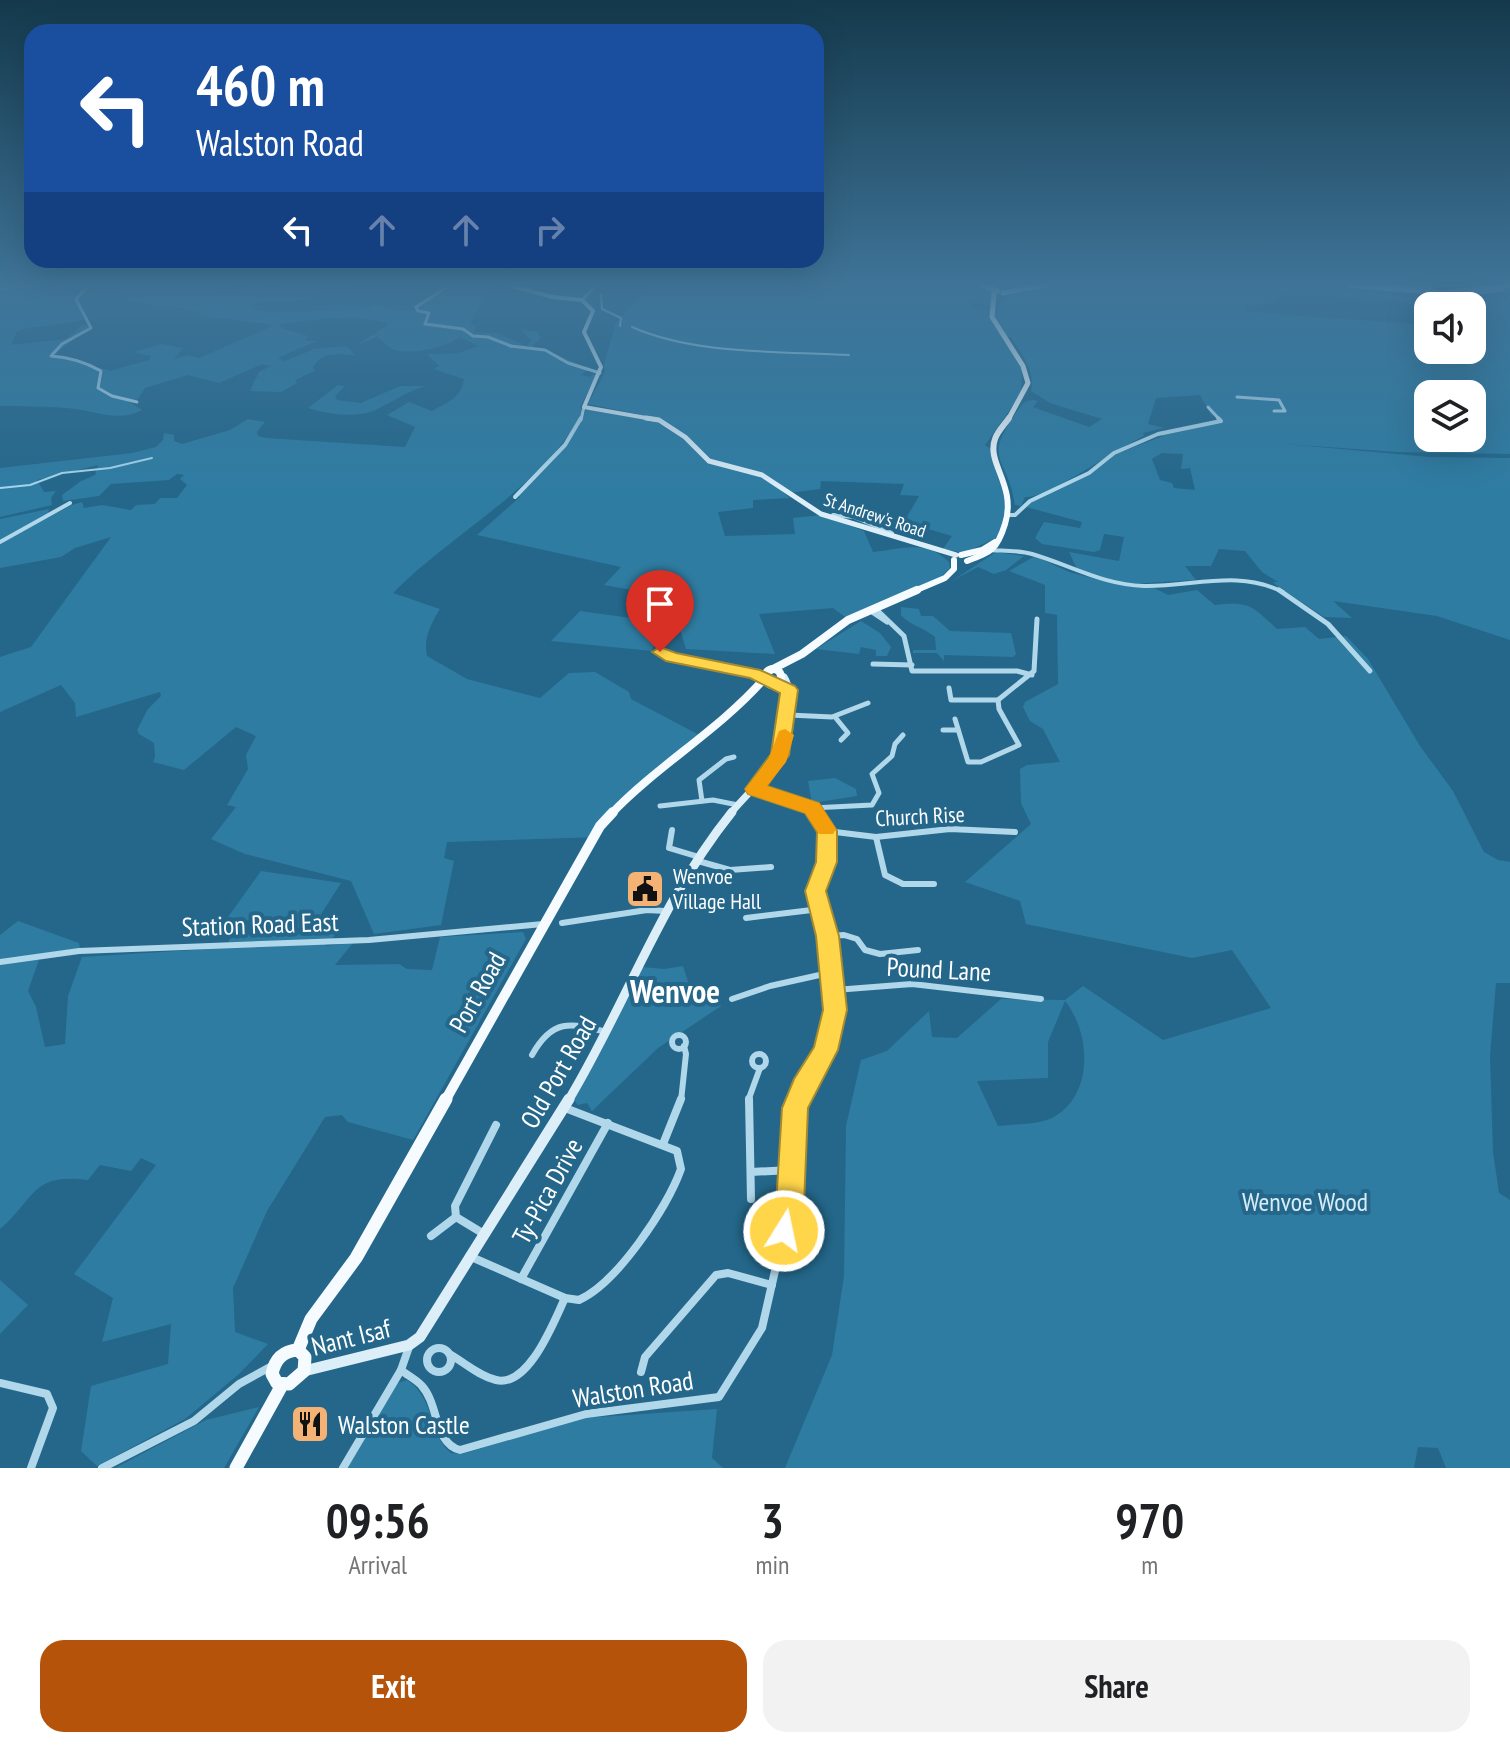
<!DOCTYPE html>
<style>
:root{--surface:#fff;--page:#f2f2f2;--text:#202124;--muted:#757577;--accent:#b45309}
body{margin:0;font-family:"PT Sans Narrow",sans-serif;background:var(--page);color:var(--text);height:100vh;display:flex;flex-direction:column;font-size:30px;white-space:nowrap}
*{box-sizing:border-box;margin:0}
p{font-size:26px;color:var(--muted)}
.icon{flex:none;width:44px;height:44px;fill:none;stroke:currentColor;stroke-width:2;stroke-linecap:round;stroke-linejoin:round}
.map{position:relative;height:1468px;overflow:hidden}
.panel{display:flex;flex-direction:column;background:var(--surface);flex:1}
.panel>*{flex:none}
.guide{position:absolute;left:24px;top:24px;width:800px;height:244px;border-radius:24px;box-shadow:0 8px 32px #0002;background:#1a4fa0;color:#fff;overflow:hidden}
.tools{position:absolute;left:1414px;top:292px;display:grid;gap:16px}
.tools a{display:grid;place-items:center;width:72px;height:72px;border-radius:16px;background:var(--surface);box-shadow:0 8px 32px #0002;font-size:40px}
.pin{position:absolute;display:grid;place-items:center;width:68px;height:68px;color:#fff;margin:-82px -34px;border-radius:50% 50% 50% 0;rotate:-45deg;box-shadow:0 0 8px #0007}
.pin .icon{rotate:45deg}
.me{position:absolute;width:88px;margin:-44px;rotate:10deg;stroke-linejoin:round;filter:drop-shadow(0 0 6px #0008)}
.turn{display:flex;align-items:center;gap:28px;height:168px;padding:0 40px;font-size:36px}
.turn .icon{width:104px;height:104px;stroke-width:2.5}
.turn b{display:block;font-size:56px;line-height:68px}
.lanes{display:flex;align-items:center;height:76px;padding:0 40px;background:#0003;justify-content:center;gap:40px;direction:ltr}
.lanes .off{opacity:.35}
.eta{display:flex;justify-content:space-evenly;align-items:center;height:136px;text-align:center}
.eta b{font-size:48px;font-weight:600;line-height:56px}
.cta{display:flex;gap:16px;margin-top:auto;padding:16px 40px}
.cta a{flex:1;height:92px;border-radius:24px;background:var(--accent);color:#fff;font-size:32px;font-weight:600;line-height:92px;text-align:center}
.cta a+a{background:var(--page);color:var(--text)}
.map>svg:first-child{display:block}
.green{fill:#2f7ca2;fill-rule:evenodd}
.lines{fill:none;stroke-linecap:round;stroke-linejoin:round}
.stream{stroke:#a6d5eb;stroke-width:2}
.street-far4{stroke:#b1d7ea;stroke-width:3}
.street-far3{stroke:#b1d7ea;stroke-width:4}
.street-far2{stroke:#b1d7ea;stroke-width:5}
.street-far1{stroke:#b1d7ea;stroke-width:6}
.street{stroke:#b1d7ea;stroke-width:8}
.secondary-far4{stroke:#dceef8;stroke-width:4}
.secondary-far3{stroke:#dceef8;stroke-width:5}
.secondary-far2{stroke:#dceef8;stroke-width:7}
.secondary-far1{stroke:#dceef8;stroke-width:9}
.secondary{stroke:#dceef8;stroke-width:11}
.primary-far4{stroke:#f5fbfe;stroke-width:5}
.primary-far3{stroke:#f5fbfe;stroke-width:6}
.primary-far2{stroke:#f5fbfe;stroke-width:8}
.primary-far1{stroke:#f5fbfe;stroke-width:10}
.primary{stroke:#f5fbfe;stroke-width:13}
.route{fill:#ffd54a;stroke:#a68a30;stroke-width:2}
.slow{fill:#f59e0b}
.labels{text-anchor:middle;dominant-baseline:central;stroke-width:8;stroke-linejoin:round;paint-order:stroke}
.far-street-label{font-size:18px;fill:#fff;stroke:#24678a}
.street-label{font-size:22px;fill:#fff;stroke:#24678a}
.poi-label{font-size:22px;fill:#fff;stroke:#24678a;text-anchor:start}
.near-street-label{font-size:26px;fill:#fff;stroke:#24678a}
.near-park-label{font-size:26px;fill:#d6edf8;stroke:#24678a}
.near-poi-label{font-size:26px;fill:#fff;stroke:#24678a;text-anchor:start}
.near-quarter-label{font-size:32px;font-weight:bold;fill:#fff;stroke:#24678a}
</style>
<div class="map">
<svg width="1510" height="1468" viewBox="0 0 1510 1468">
<rect width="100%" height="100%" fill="#24678a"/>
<g class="green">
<path d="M0,285H253L219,288V293L234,296L257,285L275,290L285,285L354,286L293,302L266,301L248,307L266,313L368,309L374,305L401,311L421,310L419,306L451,285H491L470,324L475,325V332L497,333L527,346L531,340L521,330L537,332L541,338L532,346C552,350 570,362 590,368L581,375L589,377L598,372L580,407L583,411C545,486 452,533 393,593L440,609C431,624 423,638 427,656L467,679L540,698L569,673L595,672L629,692L631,699L703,737L639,789L598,837L447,842L444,858L454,861L441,925L374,934L351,881L245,854L211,839L236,807L227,805L248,769L246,755L256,736L236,727L184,770L153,762L155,757L154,743L139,734L137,730L148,709L161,696L160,692L76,717L75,703L61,685L0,712V657L31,647L111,537L75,548L61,557L0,568V543L72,505L82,502L84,508L102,505L131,510L136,505L155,504L160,498H177L187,485L180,479L184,475L177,474L169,480L111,484L99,496L63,501L62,495L81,481L95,475L98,465L37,480L44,492L56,491L51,498L52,505L0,517V468L132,453L156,447L163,440L164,433L174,435V441L182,444L230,430L248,419L265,422L257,432L258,436L266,438L405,447L415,427L387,415L409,402L432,411C449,401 461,398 464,379L433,369L439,366L427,354L458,353L479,346L459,337C447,348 408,356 392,349C386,346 383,340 377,337L357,345L389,324C356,312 315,320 280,324L281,328L308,336L305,341H317L278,358L285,361L314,349L347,346L356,356C339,354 324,350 313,367L315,371L295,380L297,383L281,392L250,391L259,372L271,366L262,364L219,383L188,375L145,388L138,399L128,401L142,410C120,422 98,412 75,409C51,406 25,406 0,406ZM93,288L121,292L130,302L193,310L203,316L275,325L199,358L189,355L174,359L183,348L162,344L133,352L151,356L149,360L110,371L54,355L91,325H82L66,339L11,345L17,331L24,329L84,320L77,298Z"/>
<path d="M651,285H978L993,296L991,306L971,301L970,308L996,310L1007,296L1054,285H1336C1350,296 1362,292 1380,294C1402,296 1430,297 1451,306H1428V309L1391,299L1274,294L1276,300L1270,304L1244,305L1248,312L1428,325V350H1472V311L1481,309L1462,302L1510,296V454L1398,452L1285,444L1430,457L1510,458V640L1437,616L1333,601L1352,618L1324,617L1276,585L1273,582H1278L1262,572L1245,551L1219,549L1211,566H1185L1196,580L1128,584L1078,571L1069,552L1119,561L1124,537L1104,534L1100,550L1094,552L1042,544L1035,538L1044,522L1080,528L1082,522L1026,507L1033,501L1082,478L1111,456L1163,436L1162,434L1224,420L1211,415L1200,395L1156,398L1148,424L1164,428L1143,433L1144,436C1119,447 1045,500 1025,497L1021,506L1015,505C1007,453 981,463 1018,410C1023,402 1029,398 1038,401L1033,407L1089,427L1102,419L1050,403L1031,391C1036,371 1021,354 1011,337H1005L1022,368L1021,394L985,445L991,449C996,490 1015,492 998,537L964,553L943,549L952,536L904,522L919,496L900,495L904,484L821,481L820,489L789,493L772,479L708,459L684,433L662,419L588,404L605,372L604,364L616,323ZM1428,394H1472V438H1428ZM1162,453L1183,454L1181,469L1190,468L1195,490L1174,488L1172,483L1160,480L1152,459Z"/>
<path d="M338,385L345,386L335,396L337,400L361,403L400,386H426C406,391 392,403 373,411C355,418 326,414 308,408Z"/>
<path d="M589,409L656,420L678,433L706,461L749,471L771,482L790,498L753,500V508L718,512L725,536L795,534L793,518L821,515L864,531L873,552C903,549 925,539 949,562L950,568L940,578L845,617L833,608L759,614L775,654L686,649L670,597L604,585L621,567L477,535L520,497L518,495C542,470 573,442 586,410Z"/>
<path d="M49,509L48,513L0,540V519Z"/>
<path d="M996,552L1024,556L1006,570L994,574L978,567L952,581Z"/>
<path d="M1035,556L1069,572L1116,584L1152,587L1168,595L1197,590L1215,605C1250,601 1252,606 1277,629L1305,627L1319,639L1346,636L1368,659L1420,746L1453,791L1484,852L1498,860L1510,862V983H1496L1490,1056L1493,1152L1499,1193L1510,1200V1468H1446L1438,1448L1418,1447L1414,1468H785L832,1355L844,1276L846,1126L861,1060L887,1051L929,1011L932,1037L957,1038L1001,999L1065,1000L1083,986L1163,1040L1271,1008L1232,950L1192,958L1026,924L1020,901L965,882L1031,824L1021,803L1020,769L1027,765L1060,762L1043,729L1030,721L1023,707L1025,702L1058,684L1057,615L1045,613V585L1009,571ZM1065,1001C1091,1033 1094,1094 1054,1117C1040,1125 1014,1124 998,1126L977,1081L1048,1078V1042Z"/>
<path d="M901,607L919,609L921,616H933L950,631L1011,633L1016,654L1013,657L944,655V661L937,653H913V650H936L935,637C925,628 909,625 901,615Z"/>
<path d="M580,611L660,622L652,651L551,641Z"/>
<path d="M861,621L880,633L891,647L887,656H876V650L861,647L859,654L816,649Z"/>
<path d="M835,778L856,789L857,796L812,803L808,781Z"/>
<path d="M261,871L341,883L311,930L228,917Z"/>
<path d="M18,921L79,943L80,948L41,954L28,991L36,1007L45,1047L65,1044L68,996L82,957L226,948L230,938L237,935L337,933L325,946L353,943L335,965L399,964L407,969L432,970L440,937L523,932L526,939L413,1140L348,1122L342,1115L325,1117L267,1211L233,1288L235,1332L268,1344L239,1374L185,1419L97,1466L81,1451L91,1386L168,1364L171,1324L102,1342L113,1298L74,1274L156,1165L141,1158L131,1171L100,1165L88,1180C30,1173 36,1199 0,1229V935Z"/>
<path d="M683,966L691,991L712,987L721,1006L658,1048L592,1111L587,1103L578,1105L573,1099L599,1055L642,967L664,969Z"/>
<path d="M0,1280L28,1305L0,1334Z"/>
<path d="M407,1380C435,1398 428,1435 451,1453L462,1454L583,1418L717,1409L712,1458L723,1468H347L398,1383Z"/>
<path d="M259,1407L224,1468H115L206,1420Z"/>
</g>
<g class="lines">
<g class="stream">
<path d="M0,290L21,285"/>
<path d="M601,294L602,309L621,318L620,326"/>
<path d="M632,327C695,355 780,351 849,355"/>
<path d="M0,488L30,485L62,473L110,468L152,458"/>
</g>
<g class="street-far4">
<path d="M89,285L76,299L91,328L62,344L51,356C69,357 85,362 101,371L98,388L112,396L137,402"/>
<path d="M450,285L416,307L418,311L429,313L425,324L463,329L473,336L488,337L511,346"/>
<path d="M1380,285L1430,287"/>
<path d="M1430,286L1475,285"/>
<path d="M1452,296L1503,290"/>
<path d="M1435,299L1447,296"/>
<path d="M582,300L597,285"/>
<path d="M510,346L545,350L568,363L600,373"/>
<path d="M1237,397L1279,400L1285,411H1274"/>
<path d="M1208,407L1220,420"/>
<path d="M581,420L584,407"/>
</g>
<g class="street-far3">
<path d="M515,497L565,445L581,418"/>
<path d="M833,515L854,517L892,533"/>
<path d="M1009,515H1015L1030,501L1089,473L1114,453L1158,434L1221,421L1218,418"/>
<path d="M0,542L70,503"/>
<path d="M989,550C1003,551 1018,550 1032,554C1070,565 1103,585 1144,586C1193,587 1237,569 1283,592"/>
</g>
<g class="street-far2">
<path d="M1279,590L1328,624L1370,671"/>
<path d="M875,608L904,636L912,671H1017L1032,675"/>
<path d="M869,610L887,622"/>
<path d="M658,645L660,652L671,658L763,678"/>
<path d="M873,664L912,665"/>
<path d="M949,688L951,700H998"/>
<path d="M789,715L832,717L868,703"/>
<path d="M835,717L848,733L841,740"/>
<path d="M955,719L968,762H981L1019,745L999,709L998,700L1034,671L1037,619"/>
<path d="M943,730H958"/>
<path d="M755,789L812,808L816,814"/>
<path d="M702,801L699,780L726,759L734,757"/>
<path d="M660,806L713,800L738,805"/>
<path d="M812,808L872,805L879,793L872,774L892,756L895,744L903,735"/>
</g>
<g class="street-far1">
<path d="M672,830L669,848L699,857"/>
<path d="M827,831L876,837L950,829L1015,832"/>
<path d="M876,837L885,875L903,884H934"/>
<path d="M698,861L730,870L771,867"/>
<path d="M746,918L820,909"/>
<path d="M562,923L647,910L665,911"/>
<path d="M828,936L844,935L857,939L865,950L880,954L918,950"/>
<path d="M0,962L79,951L369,940L543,924"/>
<path d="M835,990L912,984L1041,999"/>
<path d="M732,999L770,986L833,972"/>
<circle cx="679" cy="1042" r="7"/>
<circle cx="759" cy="1061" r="7"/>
<path d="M532,1055C552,1019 570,1022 606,1032"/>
<path d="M681,1101L686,1054L684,1046"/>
<path d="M748,1101L760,1068"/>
<path d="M798,1101L826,1050L835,1010L828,936L815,891L826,862L827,831L815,812"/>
</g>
<g class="street">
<path d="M749,1099L751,1199"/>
<path d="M663,1144L681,1099"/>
<path d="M751,1172L792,1170"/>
<path d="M484,1234L456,1217L455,1206L496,1125"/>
<path d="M431,1236L456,1217"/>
<path d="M469,1256L565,1298L579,1300C617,1283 667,1208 681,1169L677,1151L565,1108"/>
<path d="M521,1279L608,1123"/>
<circle cx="439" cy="1360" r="12"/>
<path d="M451,1355C465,1363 479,1376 496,1380C529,1388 554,1321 565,1298"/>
<path d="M401,1370C407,1375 417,1380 422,1386C439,1405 434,1443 460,1450L586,1414L719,1397L762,1328L790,1205L795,1108L799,1099"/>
<path d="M641,1372L645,1357L716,1275L728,1273L772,1285"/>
<path d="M0,1383L47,1394L53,1408L31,1468"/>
<path d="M102,1468L194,1421L239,1384L272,1366"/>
<path d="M343,1468L401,1370L409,1347"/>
</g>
<g class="secondary-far4">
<path d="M507,285L553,297L582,300L593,311L584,332L601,367L584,407L658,420"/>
<path d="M1429,285L1433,292"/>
</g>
<path class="secondary-far3" d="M646,418L659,420L685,437L709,461L762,475L821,514L956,555"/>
<g class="secondary-far2">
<path d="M776,683L789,690"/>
<path d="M730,814C761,778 783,765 789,714C790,701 791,688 784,677"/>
</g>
<path class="secondary-far1" d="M568,1101C627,1003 659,903 732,812"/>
<path class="secondary" d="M304,1371L409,1345L420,1337L569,1099"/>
<g class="primary-far4">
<path d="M981,285L998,291"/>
<path d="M1348,285L1443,293L1510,285"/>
<path d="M994,293L992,317L1023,366L1028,383L1008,420"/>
<path d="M1003,293L1046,285"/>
</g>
<g class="primary-far3">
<path d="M961,555L982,550L995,542"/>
<path d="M967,561C991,552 997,550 1005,524C1017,486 986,463 995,439C997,432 1005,424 1009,418"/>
<path d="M912,592L945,578L954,569V560"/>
</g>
<g class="primary-far2">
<circle cx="773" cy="677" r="8"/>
<path d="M769,671L802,654L848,620L917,590"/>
<path d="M611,814C658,765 719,730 764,679"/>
</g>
<path class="primary-far1" d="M445,1101L600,826L613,812"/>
<g class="primary">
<path d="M298,1350L311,1319L356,1258L446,1099"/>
<path d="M298,1350L305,1357L304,1371L289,1384L277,1383L272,1374C275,1359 283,1351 298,1350Z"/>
<path d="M236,1468L282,1385"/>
</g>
</g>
<linearGradient id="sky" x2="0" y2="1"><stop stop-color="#14394c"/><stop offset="0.58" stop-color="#3f7498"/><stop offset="1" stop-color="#3f7498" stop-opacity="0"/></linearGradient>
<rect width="1510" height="490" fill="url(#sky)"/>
<path class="route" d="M660,647L676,653L760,670L795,686L798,690L789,755L767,786L819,803L837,831V862L826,891L839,936L847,1010L838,1050L808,1108L804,1205L794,1241L784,1245L774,1241L770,1231L776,1205L782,1108L794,1079L814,1047L823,1010L816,936L805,891L816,862L817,832L805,813L748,794L745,789L771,754L780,693L750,678L666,661L652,652Z"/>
<path class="slow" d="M785,729L794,735L786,762L767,786L819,803L836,829L833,834H819L805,813L748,794L745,789L768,760L779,731Z"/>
<defs>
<symbol id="civic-square" viewBox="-11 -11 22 22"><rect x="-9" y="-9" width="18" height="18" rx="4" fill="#f4b375" stroke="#24678a"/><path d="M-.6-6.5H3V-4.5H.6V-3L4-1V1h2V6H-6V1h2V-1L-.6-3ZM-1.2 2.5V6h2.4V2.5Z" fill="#111"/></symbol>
<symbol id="restaurant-square" viewBox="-11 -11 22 22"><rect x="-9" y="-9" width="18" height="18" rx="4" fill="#f4b375" stroke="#24678a"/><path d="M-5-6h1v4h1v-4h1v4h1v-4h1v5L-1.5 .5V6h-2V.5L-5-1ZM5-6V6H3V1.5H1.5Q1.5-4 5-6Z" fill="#111"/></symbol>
</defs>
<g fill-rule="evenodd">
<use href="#civic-square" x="623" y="867" width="44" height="44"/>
<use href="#restaurant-square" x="288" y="1402" width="44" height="44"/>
</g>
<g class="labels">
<g class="far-street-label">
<text transform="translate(875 515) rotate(18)">St Andrew's Road</text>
</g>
<g class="street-label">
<text transform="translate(920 816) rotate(-3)">Church Rise</text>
</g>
<g class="poi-label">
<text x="673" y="876">Wenvoe<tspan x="673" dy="25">Village Hall</tspan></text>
</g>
<g class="near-street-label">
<text transform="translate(260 924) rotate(-2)">Station Road East</text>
<text transform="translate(939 969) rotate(3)">Pound Lane</text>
<text transform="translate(477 992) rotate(-61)">Port Road</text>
<text transform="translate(558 1072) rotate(-60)">Old Port Road</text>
<text transform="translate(547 1191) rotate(-61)">Ty-Pica Drive</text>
<text transform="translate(351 1337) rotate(-14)">Nant Isaf</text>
<text transform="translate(633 1389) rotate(-9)">Walston Road</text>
</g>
<g class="near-park-label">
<text x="1305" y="1201">Wenvoe Wood</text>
</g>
<g class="near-poi-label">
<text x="338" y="1424">Walston Castle</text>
</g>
<g class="near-quarter-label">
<text x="675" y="991">Wenvoe</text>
</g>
</g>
</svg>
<div class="tools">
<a><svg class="icon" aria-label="sound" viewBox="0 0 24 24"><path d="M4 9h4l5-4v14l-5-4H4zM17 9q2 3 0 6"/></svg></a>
<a><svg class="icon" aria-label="layers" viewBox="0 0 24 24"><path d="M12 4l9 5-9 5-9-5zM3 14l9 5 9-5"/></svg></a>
</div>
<div class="pin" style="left:660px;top:652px;background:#d93025"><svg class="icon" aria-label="arrive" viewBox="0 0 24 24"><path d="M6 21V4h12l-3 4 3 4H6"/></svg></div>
<svg class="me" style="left:784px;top:1231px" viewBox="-20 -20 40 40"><circle r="17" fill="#ffd54a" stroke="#fff" stroke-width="3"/><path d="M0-11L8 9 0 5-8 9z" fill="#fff"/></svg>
<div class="guide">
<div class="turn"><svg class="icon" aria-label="left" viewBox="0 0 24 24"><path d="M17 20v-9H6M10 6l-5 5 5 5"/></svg><div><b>460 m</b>Walston Road</div></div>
<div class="lanes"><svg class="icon" aria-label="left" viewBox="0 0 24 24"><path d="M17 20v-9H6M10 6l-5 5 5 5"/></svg><svg class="icon off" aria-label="ahead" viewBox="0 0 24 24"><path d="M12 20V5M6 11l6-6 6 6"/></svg><svg class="icon off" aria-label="ahead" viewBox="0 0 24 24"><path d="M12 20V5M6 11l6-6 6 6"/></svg><svg class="icon off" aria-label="right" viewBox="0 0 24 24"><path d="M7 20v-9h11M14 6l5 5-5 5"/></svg></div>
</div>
</div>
<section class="panel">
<div class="eta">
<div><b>09:56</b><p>Arrival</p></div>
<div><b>3</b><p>min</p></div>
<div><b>970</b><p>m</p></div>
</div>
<div class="cta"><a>Exit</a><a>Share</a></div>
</section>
